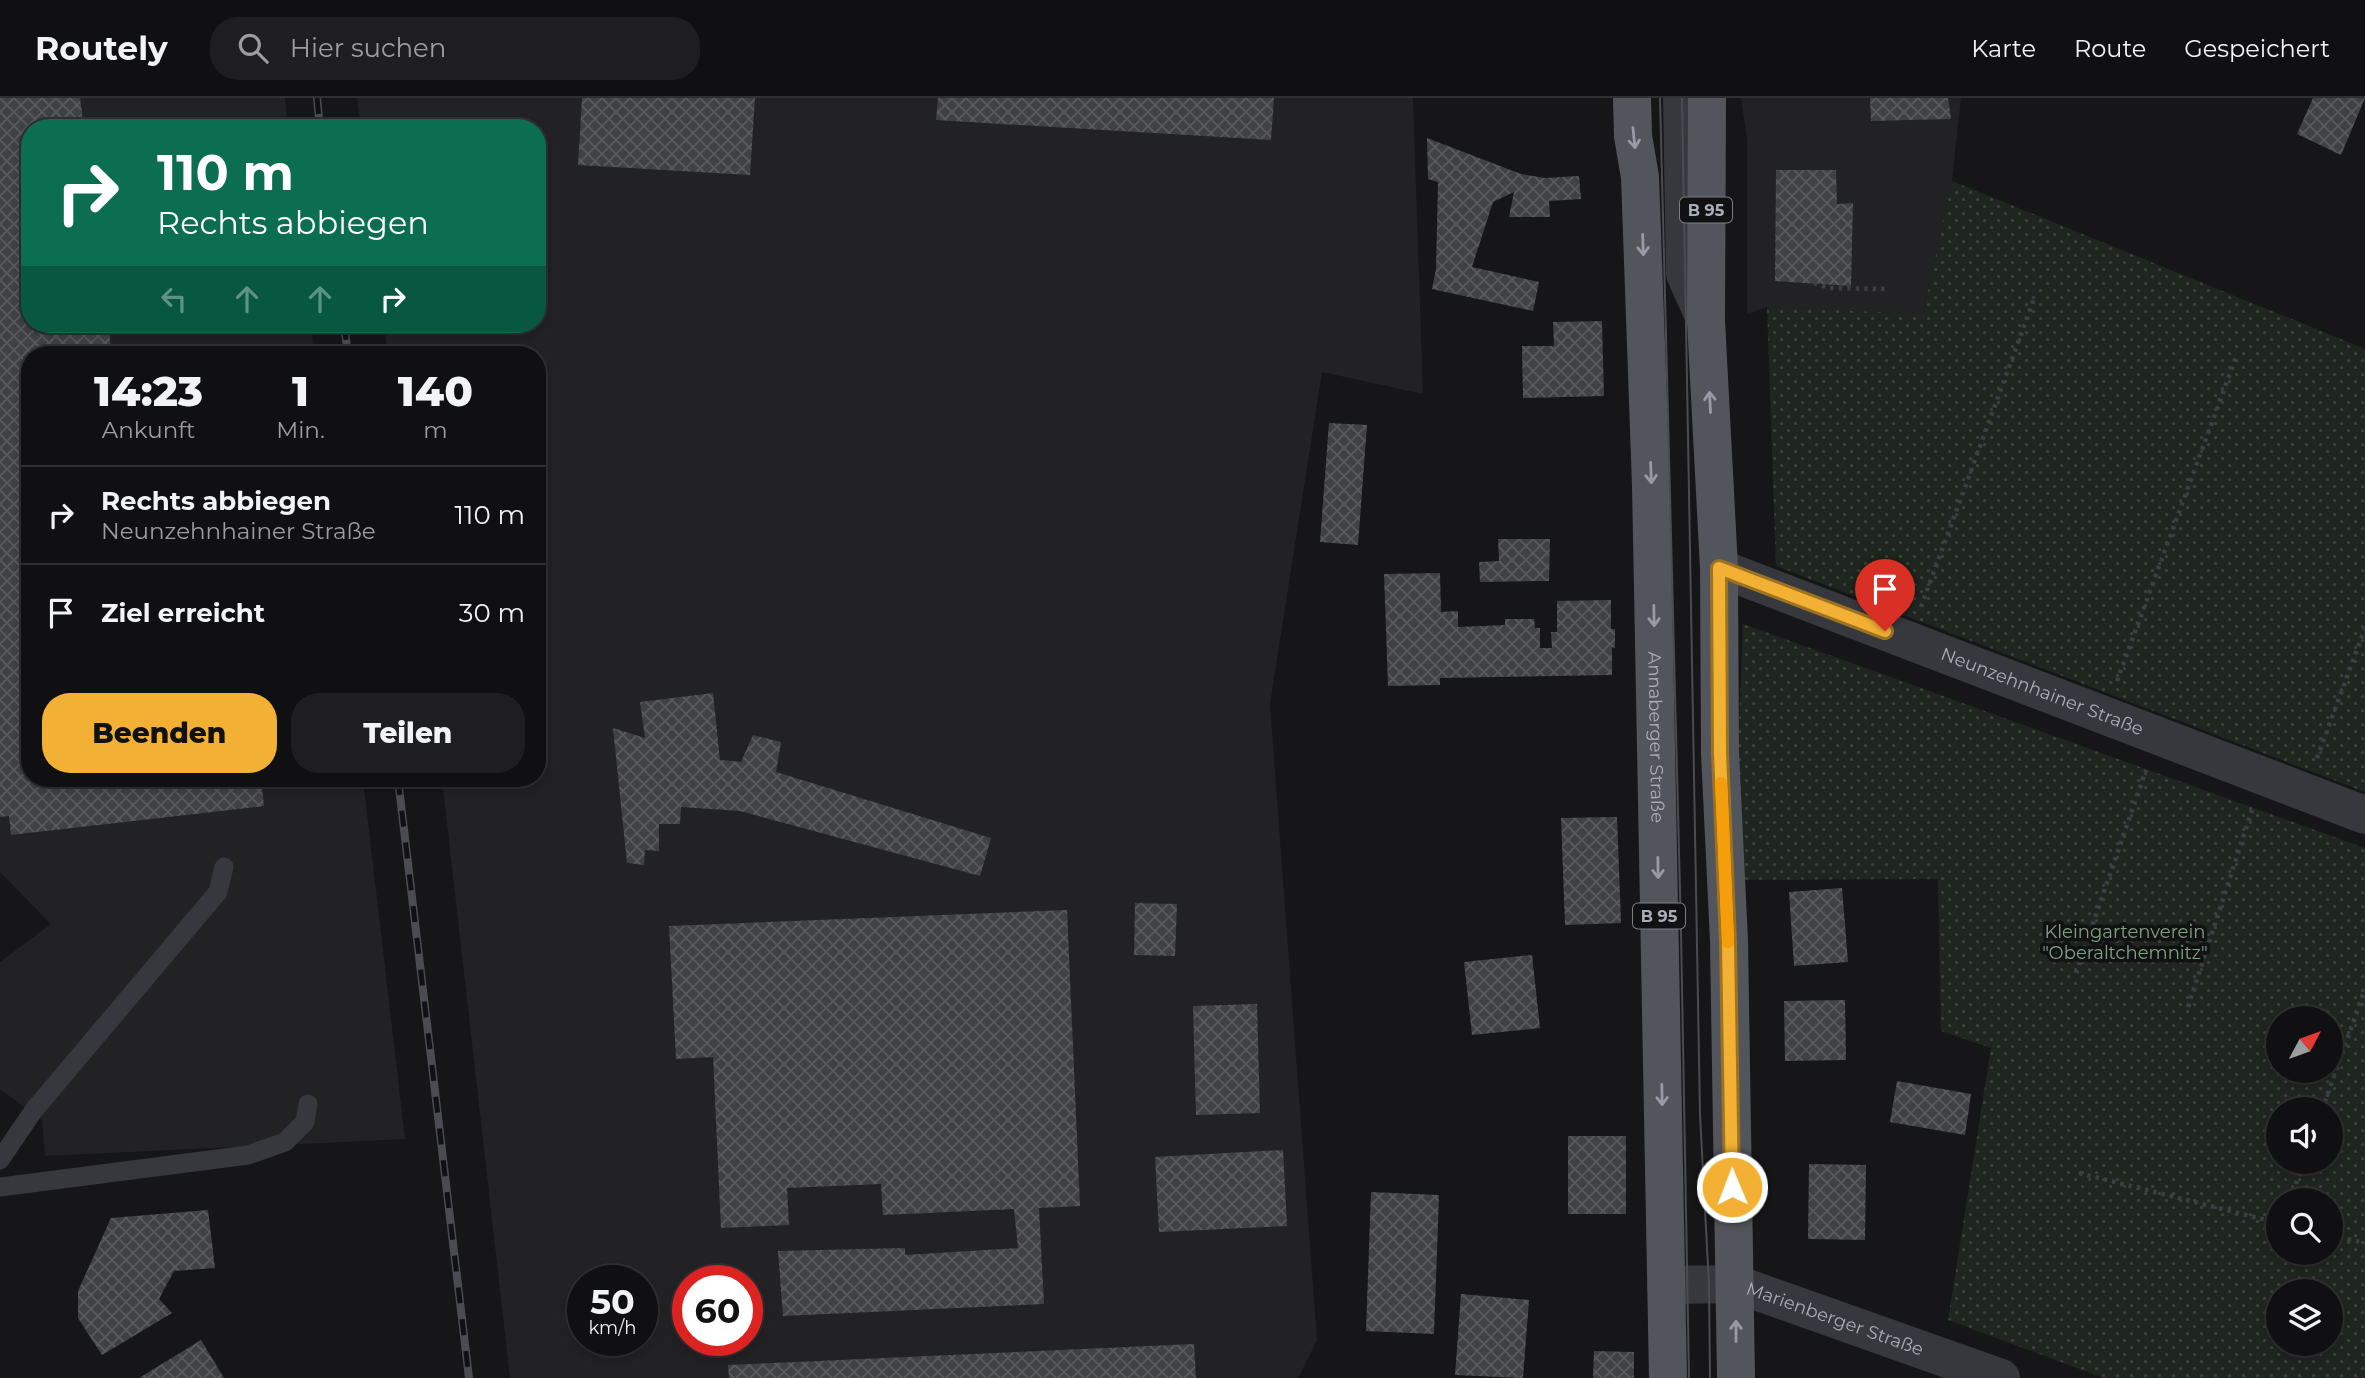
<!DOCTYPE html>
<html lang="de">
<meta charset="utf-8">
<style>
:root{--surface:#101012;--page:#1e1e20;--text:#f1f3f6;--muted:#9c9d9f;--line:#303032;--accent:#f2b134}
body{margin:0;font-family:Montserrat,sans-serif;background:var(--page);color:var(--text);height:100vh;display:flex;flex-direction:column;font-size:26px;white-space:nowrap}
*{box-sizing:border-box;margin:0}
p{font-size:23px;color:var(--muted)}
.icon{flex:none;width:38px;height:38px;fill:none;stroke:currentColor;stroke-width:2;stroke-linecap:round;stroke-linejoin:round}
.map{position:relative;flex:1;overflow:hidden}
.details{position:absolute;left:21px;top:248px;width:525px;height:441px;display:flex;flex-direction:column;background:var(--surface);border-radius:28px;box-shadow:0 4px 10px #0003,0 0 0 2px var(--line)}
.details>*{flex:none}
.hud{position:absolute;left:21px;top:21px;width:525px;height:214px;border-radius:28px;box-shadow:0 4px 10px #0003,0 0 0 2px var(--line);background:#0b6e4f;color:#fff;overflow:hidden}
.needle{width:46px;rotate:49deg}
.tools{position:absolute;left:2266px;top:908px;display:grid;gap:14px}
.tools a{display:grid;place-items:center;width:77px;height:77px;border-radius:50%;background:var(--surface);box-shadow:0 4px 10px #0003,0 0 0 2px var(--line);font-size:35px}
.speed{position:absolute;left:567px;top:1167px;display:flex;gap:14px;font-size:35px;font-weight:700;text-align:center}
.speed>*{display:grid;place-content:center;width:91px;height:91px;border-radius:50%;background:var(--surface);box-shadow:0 4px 10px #0003,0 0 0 2px var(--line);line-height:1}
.speed small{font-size:18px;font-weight:400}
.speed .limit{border:10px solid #d22;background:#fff;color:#111}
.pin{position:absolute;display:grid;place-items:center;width:60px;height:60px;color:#fff;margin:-72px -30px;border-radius:50% 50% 50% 0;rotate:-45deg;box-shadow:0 0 7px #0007}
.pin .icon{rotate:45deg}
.me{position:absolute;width:77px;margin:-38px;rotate:359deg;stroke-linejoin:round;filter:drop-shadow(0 0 5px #0008)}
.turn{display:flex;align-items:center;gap:24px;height:147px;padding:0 21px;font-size:32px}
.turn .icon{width:91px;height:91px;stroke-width:2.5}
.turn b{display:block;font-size:49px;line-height:60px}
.lanes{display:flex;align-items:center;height:66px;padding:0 21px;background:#0003;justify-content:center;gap:35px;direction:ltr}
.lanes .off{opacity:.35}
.eta{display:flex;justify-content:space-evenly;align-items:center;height:119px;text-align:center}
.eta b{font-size:42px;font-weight:800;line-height:49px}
.button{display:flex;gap:14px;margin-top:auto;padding:14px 21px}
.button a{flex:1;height:80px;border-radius:28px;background:var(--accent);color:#111;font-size:28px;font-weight:800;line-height:80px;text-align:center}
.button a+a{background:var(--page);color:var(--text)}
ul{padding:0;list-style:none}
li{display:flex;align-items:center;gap:21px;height:98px;padding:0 21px;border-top:2px solid var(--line)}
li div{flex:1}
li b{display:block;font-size:26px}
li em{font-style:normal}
header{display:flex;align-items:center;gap:42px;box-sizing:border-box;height:98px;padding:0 35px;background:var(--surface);border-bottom:2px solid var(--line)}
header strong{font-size:33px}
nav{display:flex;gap:38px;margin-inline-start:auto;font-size:24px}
.search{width:490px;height:63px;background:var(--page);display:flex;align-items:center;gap:18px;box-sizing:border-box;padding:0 24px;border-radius:28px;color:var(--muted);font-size:26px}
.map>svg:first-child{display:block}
.built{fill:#222225;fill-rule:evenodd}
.garden{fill:url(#garden-dots);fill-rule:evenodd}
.building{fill:url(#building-cross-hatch)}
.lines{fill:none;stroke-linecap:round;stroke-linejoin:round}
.path{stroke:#3d3f44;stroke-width:4.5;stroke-dasharray:3.5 5;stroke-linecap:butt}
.service{stroke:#37383d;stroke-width:19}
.minor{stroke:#37383d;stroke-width:38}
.tertiary{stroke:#37383d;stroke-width:38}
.primary{stroke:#53555c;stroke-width:38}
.tram{stroke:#4a4c52;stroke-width:2}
.rail-casing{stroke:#4a4c52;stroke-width:8}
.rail{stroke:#111113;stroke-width:5;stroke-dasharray:16;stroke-linecap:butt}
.oneway{stroke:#979ba6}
.route-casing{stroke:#9d7322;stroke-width:18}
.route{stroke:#f2b134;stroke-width:12}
.slow{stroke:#f59e0b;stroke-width:12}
.labels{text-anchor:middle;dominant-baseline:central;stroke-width:7;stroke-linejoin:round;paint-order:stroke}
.shield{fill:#111113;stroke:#7b7e86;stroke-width:2}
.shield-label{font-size:16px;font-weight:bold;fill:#a8adb8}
.street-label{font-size:18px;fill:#a8adb8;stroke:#111113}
.park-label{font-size:18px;fill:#7fa381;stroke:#111113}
</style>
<header>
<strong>Routely</strong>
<div class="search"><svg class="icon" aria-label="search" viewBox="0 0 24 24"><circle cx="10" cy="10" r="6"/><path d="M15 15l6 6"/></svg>Hier suchen</div>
<nav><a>Karte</a><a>Route</a><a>Gespeichert</a></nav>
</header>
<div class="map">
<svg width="2365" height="1280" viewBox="0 0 2365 1280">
<defs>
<pattern id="garden-dots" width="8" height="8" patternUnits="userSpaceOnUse" patternTransform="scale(1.75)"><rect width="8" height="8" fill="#1e261f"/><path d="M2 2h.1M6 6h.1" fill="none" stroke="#3c433d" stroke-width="1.8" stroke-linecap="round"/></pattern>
<pattern id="building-cross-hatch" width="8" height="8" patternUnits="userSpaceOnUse" patternTransform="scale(1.75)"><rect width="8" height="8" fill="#404145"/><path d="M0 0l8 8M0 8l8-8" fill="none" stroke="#595a5e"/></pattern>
</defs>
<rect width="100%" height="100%" fill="#161618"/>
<g class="built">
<path d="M0,0H285L288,30H30V226H311L314,257H30V681H363L405,1041L45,1058L42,1022L0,991V864L51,826L0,774Z"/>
<path d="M357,0H1413L1423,296L1322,274L1270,606L1317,1242L1298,1280H510L442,681H537V257H388L384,226H537V30H361ZM583,1183H642V1242H583ZM688,1183H747V1242H688Z"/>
<path d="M1741,0H1961L1952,83L1923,216L1767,209L1747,216V41Z"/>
</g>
<g class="garden">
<path d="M1952,83L2365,251V694L1776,468L1767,209L1923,216Z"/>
<path d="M1743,526L2365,750V1280H2104L1948,1222L1991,950L1941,933L1938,781L1733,782ZM2278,920H2331V973H2278ZM2278,1012H2331V1064H2278ZM2278,1102H2331V1155H2278ZM2278,1194H2331V1246H2278Z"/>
</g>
<g class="building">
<path d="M0,0H80L84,30H30V226H108L112,257H30V681H261L264,708L11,737L9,718L0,719Z"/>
<path d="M582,0H755L750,77L578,67Z"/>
<path d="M938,0H1274L1271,42L936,22Z"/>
<path d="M1870,0H1948L1951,21L1871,23Z"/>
<path d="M2313,0H2365L2341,57L2297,36Z"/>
<path d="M1427,40L1521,76L1545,80L1579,78L1581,101L1549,103L1550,119H1509L1514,94L1493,104L1472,169L1539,184L1533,213L1432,191L1436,171L1438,84L1428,81Z"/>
<path d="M1776,72H1836L1837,106L1853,105L1851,188L1775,183Z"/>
<path d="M1602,223L1604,298L1523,300L1522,248H1554L1553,224Z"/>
<path d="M1329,325L1367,327L1358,447L1320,444Z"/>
<path d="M1498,441H1550L1549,483L1480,484L1479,464L1499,463Z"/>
<path d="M1440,475L1441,514L1458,513V529L1505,527V521H1534L1535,530H1540V550H1552L1551,534H1557V503L1611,502V531H1615V550L1612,549V577L1440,580V587L1388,588L1384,476Z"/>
<path d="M713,595L720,662L741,664L753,637L781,644L776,674L991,740L980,778L740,713L681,709L680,726H659V753L645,752L644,767L627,765L613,630L645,640L640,604Z"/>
<path d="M1617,719L1621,825L1565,827L1561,720Z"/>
<path d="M1842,790L1848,864L1794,868L1789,794Z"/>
<path d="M1135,805L1177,806L1175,858L1134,857Z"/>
<path d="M1067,812L1080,1108L1039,1110L1044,1206L783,1218L778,1153L905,1150V1157L1018,1150L1014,1111L883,1117L881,1086L787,1090L789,1127L721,1130L713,959L676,961L669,828Z"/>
<path d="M1532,857L1540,930L1472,937L1464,864Z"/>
<path d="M1845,902L1846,962L1785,963L1784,903Z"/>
<path d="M1257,906L1260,1015L1196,1017L1193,908Z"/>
<path d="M1897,983L1971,996L1965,1037L1890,1024Z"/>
<rect x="1568" y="1038" width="58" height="78"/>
<path d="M1283,1052L1287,1128L1159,1134L1155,1059Z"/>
<path d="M1809,1066L1866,1067L1865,1142L1808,1141Z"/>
<path d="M1371,1094L1439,1097L1434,1236L1366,1233Z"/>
<path d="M208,1112L215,1170L174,1173L159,1201L172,1215L102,1257L78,1220V1193L111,1120Z"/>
<path d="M1461,1196L1529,1202L1523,1280L1455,1277Z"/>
<path d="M201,1242L224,1280H139Z"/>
<path d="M1194,1246L1196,1280H729L728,1267Z"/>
<path d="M1594,1253L1634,1254V1280H1593Z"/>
</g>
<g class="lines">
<g class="path">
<path d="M1814,185L1829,190L1889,191"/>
<path d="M1921,509L2034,201"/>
<path d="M2117,583L2236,259"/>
<path d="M2317,660L2365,530"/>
<path d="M2076,875L2146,672"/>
<path d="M2188,909L2252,712"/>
<path d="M2322,1012L2365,891"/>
<path d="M2079,1075L2278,1125"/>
<path d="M2290,1102L2304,1064"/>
<path d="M2331,1137L2365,1145"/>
</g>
<g class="service">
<path d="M0,1062L34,1012L218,794L224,769"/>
<path d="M0,1089L248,1057L285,1044L305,1024L308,1006"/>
</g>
<g class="minor">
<path id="s1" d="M1719,470L2365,717"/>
<path id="s2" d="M1666,1187L1736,1186L2001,1280"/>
</g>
<path class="tertiary" d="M1682,0L1685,176L1706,223"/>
<g class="primary">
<path id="s3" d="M1632,0L1633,38L1640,79L1651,387L1668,1280"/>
<path d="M1707,0L1706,223L1719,470L1720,655L1729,843L1736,1280"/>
</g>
<g class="tram">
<path d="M1660,0L1681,833L1689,1280"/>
<path d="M1682,0L1700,1017L1709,1187L1710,1280"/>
</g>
<defs>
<g id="rail">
<path d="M317,0L320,30"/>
<path d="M344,226L348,257"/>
<path d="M398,681L469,1280"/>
</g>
</defs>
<use href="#rail" class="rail-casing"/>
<use href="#rail" class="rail"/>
</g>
<defs><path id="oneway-shaft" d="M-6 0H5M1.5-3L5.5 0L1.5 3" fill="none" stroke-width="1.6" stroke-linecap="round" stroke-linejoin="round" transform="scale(1.75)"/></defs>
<g class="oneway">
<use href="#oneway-shaft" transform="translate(1634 40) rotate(84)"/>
<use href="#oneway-shaft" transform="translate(1643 147) rotate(88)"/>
<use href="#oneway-shaft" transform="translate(1710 304) rotate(-93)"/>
<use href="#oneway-shaft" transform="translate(1651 375) rotate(88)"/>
<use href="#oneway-shaft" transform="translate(1654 518) rotate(89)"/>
<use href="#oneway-shaft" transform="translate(1658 770) rotate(89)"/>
<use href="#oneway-shaft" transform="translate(1662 997) rotate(89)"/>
<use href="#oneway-shaft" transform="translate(1736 1233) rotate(-90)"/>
</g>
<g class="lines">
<defs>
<path id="route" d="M1732,1089L1728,844L1720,655L1719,470L1885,533"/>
</defs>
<use href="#route" class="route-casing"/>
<use href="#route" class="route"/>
<path class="slow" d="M1721,685L1728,844"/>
</g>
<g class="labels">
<g class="shield">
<rect x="1680" y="99.5" width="52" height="25" rx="5"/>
<rect x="1633" y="805.5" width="52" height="25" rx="5"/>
</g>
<g class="shield-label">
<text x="1706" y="112">B 95</text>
<text x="1659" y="818">B 95</text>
</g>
<g class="street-label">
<text stroke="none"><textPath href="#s1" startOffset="346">Neunzehnhainer Straße</textPath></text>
<text stroke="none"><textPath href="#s3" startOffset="640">Annaberger Straße</textPath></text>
<text stroke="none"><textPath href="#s2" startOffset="175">Marienberger Straße</textPath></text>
</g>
<g class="park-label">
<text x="2125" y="834">Kleingartenverein<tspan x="2125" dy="21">"Oberaltchemnitz"</tspan></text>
</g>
</g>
</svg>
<div class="tools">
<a><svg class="needle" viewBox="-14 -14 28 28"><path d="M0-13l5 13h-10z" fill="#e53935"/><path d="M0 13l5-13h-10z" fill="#9c9d9f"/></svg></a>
<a><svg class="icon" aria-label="sound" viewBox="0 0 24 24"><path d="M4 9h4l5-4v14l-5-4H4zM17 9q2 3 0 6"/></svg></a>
<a><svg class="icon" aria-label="search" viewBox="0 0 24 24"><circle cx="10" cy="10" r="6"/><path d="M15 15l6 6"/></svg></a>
<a><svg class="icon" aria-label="layers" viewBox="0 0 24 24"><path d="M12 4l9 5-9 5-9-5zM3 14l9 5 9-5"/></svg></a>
</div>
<div class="speed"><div>50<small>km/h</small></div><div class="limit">60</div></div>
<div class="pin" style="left:1885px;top:533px;background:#d93025"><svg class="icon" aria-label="arrive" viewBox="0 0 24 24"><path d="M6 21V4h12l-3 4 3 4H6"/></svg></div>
<svg class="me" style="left:1732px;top:1089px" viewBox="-20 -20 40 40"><circle r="17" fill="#f2b134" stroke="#fff" stroke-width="3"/><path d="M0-11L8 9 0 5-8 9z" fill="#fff"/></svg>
<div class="hud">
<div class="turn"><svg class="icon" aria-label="right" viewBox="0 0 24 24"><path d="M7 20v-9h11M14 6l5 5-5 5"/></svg><div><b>110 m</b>Rechts abbiegen</div></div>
<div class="lanes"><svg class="icon off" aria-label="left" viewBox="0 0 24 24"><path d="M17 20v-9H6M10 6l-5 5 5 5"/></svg><svg class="icon off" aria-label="ahead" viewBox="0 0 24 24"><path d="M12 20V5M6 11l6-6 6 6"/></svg><svg class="icon off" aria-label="ahead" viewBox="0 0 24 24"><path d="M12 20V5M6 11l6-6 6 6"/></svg><svg class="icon" aria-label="right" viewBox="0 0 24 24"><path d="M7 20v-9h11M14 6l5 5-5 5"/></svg></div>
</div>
<section class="details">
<div class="eta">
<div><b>14:23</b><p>Ankunft</p></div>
<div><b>1</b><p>Min.</p></div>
<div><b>140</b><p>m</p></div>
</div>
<ul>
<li><svg class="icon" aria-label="right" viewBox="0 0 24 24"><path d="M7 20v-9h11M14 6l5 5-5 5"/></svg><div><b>Rechts abbiegen</b><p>Neunzehnhainer Straße</p></div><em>110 m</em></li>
<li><svg class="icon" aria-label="arrive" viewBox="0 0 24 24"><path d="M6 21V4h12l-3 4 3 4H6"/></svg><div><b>Ziel erreicht</b></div><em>30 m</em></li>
</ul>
<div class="button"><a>Beenden</a><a>Teilen</a></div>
</section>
</div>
